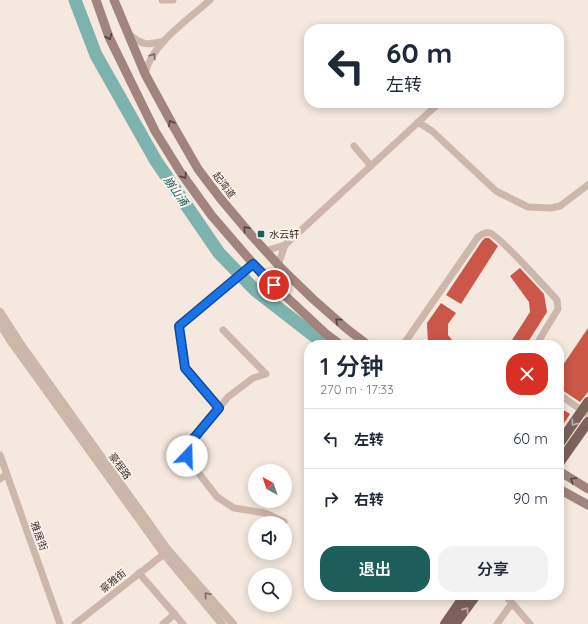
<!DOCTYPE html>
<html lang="zh">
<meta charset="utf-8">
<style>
:root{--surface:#fff;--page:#f2f2f3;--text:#1f2937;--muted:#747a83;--line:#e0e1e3;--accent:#1e5e5a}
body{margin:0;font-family:Quicksand,"Noto Sans SC",sans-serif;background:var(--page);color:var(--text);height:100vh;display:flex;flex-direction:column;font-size:15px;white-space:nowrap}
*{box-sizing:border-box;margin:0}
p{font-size:13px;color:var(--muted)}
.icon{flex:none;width:22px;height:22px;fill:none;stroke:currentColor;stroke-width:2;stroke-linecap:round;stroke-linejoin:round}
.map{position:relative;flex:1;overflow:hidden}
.drawer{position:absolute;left:304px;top:340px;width:260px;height:260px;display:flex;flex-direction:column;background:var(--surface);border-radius:16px;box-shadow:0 2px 10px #0003}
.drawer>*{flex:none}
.guide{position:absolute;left:304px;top:24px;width:260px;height:84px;border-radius:16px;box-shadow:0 2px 10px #0003;background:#fff;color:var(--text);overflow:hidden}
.needle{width:26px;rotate:320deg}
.fabs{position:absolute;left:248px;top:464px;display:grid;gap:8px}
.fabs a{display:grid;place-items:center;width:44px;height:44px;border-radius:50%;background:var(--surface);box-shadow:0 2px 10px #0003;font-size:20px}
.pin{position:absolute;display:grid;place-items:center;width:34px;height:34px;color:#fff;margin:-17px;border:2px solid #fff;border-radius:50%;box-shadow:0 1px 4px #0007}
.me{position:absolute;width:44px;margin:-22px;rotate:21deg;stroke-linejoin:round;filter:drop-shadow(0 0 3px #0008)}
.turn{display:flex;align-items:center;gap:14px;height:84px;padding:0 16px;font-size:18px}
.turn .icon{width:52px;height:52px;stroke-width:2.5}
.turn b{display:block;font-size:28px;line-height:34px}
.round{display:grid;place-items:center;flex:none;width:42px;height:42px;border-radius:16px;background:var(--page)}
.overview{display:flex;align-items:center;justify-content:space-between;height:68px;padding:0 16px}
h1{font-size:24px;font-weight:600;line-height:30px}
.primary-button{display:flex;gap:8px;margin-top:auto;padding:8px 16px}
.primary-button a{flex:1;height:46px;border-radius:16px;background:var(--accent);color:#fff;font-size:16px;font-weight:600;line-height:46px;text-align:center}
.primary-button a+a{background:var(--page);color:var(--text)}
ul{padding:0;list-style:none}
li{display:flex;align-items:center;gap:12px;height:60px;padding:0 16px;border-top:1px solid var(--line)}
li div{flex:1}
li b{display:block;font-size:15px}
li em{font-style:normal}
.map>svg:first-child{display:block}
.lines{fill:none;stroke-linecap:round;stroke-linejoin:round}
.river{stroke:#7db2ae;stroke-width:13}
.building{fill:#ca5748}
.minor{stroke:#cdb6aa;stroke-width:7}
.tertiary{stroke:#cdb6aa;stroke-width:8}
.secondary{stroke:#a1847b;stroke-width:9}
.primary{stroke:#7d625b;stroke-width:10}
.oneway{stroke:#54433e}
.oneway2{stroke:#7c6b64}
.oneway3{stroke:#c2b1ab}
.route-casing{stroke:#114b97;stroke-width:10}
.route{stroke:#1a73e8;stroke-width:7}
.poi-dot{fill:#1e5e5a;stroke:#fbf2ec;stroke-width:1.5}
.labels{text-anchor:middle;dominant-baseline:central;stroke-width:4;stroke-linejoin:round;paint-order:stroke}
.street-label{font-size:10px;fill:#3a2d2a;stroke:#fbf2ec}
.poi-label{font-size:10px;fill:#3a2d2a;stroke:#fbf2ec;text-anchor:start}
.water-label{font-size:11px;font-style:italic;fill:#1e5e5a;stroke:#fbf2ec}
</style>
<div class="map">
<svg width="588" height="624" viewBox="0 0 588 624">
<rect width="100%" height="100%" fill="#f4e8df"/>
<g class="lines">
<path class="river" d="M75,0L96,55L156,161L219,253L255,290L326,345"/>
</g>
<g class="building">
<path d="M485,238H489L498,246L461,304L446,295L482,241Z"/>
<path d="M520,268L544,294L547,312L526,345H519L512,340L530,312L529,302L510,276Z"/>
<path d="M441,303L456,313L448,324V335L456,345H428L427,323Z"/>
<path d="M588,328V392L580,402L559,388V371Z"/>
<path d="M559,407L570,414L559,431Z"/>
</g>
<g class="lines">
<g class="minor">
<path d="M162,0H173"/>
<path d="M130,35C143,46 148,45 164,41"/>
<path d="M145,74C151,44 188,20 210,0"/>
<path d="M418,122L432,131L496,191L528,207L551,208L560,206L588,185"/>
<path d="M354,146L371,166"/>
<path d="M265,251L285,245"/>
<path d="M278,265L285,245L438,104"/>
<path d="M223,330L266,374L253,378L228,397L189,444L187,456L197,471L217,497L234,508L265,513L284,522"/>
<path d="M403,345L478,237C482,234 485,232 490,233C499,236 547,289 557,300L558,309L536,345"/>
<path d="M559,394L588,415"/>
<path d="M219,408L185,368L179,326L253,264"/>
<path d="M0,455L60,624"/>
<path d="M0,479L7,474"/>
<path d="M139,573L183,624"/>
<path d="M505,595L530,624"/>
<path d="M75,624L164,554"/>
<path d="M163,624L175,614"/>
<path d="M497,624L512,603"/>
</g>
<g class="tertiary">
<path d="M0,312L20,343L168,550L233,624"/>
<path d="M0,324L12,343L164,554L222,624"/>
</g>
<g class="secondary">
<path d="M96,0L109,37L155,131L181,173L212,216L263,275L325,333L341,345"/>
<path d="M114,0L145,74L175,129L198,169L220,198L252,236L282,269L313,299L347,329L368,345"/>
<path d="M559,471L588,489"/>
<path d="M559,489L588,505"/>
</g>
<g class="primary">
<path d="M559,444L588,402"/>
<path d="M559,463L588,422"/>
<path d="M445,624L465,595"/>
<path d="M455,624L476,595"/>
</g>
</g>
<defs><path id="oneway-chevron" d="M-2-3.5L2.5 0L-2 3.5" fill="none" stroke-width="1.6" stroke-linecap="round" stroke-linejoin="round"/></defs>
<g class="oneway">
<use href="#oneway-chevron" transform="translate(109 37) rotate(67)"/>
<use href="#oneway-chevron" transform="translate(171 123) rotate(-118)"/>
<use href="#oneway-chevron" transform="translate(184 176) rotate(56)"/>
<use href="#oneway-chevron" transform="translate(246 229) rotate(-130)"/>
<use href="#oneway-chevron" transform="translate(338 321) rotate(-139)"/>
<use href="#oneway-chevron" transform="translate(573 480) rotate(-148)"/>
</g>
<g class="oneway2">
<use href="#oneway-chevron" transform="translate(153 56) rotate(-56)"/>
<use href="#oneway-chevron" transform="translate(207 595) rotate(-131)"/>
</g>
<g class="oneway3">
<use href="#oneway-chevron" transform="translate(574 423) rotate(125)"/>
<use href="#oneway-chevron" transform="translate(466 610) rotate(-55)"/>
</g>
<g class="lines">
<defs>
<path id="route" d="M187,456L189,444L219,408L185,368L179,326L253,264L274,285"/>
</defs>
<use href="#route" class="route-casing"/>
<use href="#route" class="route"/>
</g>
<rect class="poi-dot" x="257" y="230" width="8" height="8" rx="2"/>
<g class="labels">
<g class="street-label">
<text transform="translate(224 185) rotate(53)">起湾道</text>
<text transform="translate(120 466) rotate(54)">豪程路</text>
<text transform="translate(39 536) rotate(70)">雅居街</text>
<text transform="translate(113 581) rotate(-39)">豪雅街</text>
</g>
<g class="poi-label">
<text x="269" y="234">水云轩</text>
</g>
<g class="water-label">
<text transform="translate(176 191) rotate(55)">崩山涌</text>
</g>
</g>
</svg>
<div class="fabs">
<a><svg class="needle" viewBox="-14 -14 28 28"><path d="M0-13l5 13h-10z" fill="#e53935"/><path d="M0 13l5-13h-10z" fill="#747a83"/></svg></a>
<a><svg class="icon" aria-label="sound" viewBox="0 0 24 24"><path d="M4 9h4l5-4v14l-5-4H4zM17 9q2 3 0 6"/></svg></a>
<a><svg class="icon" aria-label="search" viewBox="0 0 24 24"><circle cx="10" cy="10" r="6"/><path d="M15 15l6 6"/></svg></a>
</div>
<div class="pin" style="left:274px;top:285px;background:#d93025"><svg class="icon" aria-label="arrive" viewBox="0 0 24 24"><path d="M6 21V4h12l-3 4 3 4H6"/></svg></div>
<svg class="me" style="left:187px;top:456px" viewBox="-20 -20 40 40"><circle r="19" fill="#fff"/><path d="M0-13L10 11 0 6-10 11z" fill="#1a73e8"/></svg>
<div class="guide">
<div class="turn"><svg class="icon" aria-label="left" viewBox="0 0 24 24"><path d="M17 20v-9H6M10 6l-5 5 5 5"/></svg><div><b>60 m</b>左转</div></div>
</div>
<section class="drawer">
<div class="overview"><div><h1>1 分钟</h1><p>270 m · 17:33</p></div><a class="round" style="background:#d93025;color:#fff"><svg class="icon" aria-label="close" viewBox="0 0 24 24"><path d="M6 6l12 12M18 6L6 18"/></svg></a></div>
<ul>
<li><svg class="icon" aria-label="left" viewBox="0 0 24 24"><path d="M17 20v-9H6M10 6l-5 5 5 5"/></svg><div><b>左转</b></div><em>60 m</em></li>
<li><svg class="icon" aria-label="right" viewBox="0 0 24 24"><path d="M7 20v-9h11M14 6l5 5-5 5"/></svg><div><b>右转</b></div><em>90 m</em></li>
</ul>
<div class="primary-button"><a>退出</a><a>分享</a></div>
</section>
</div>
